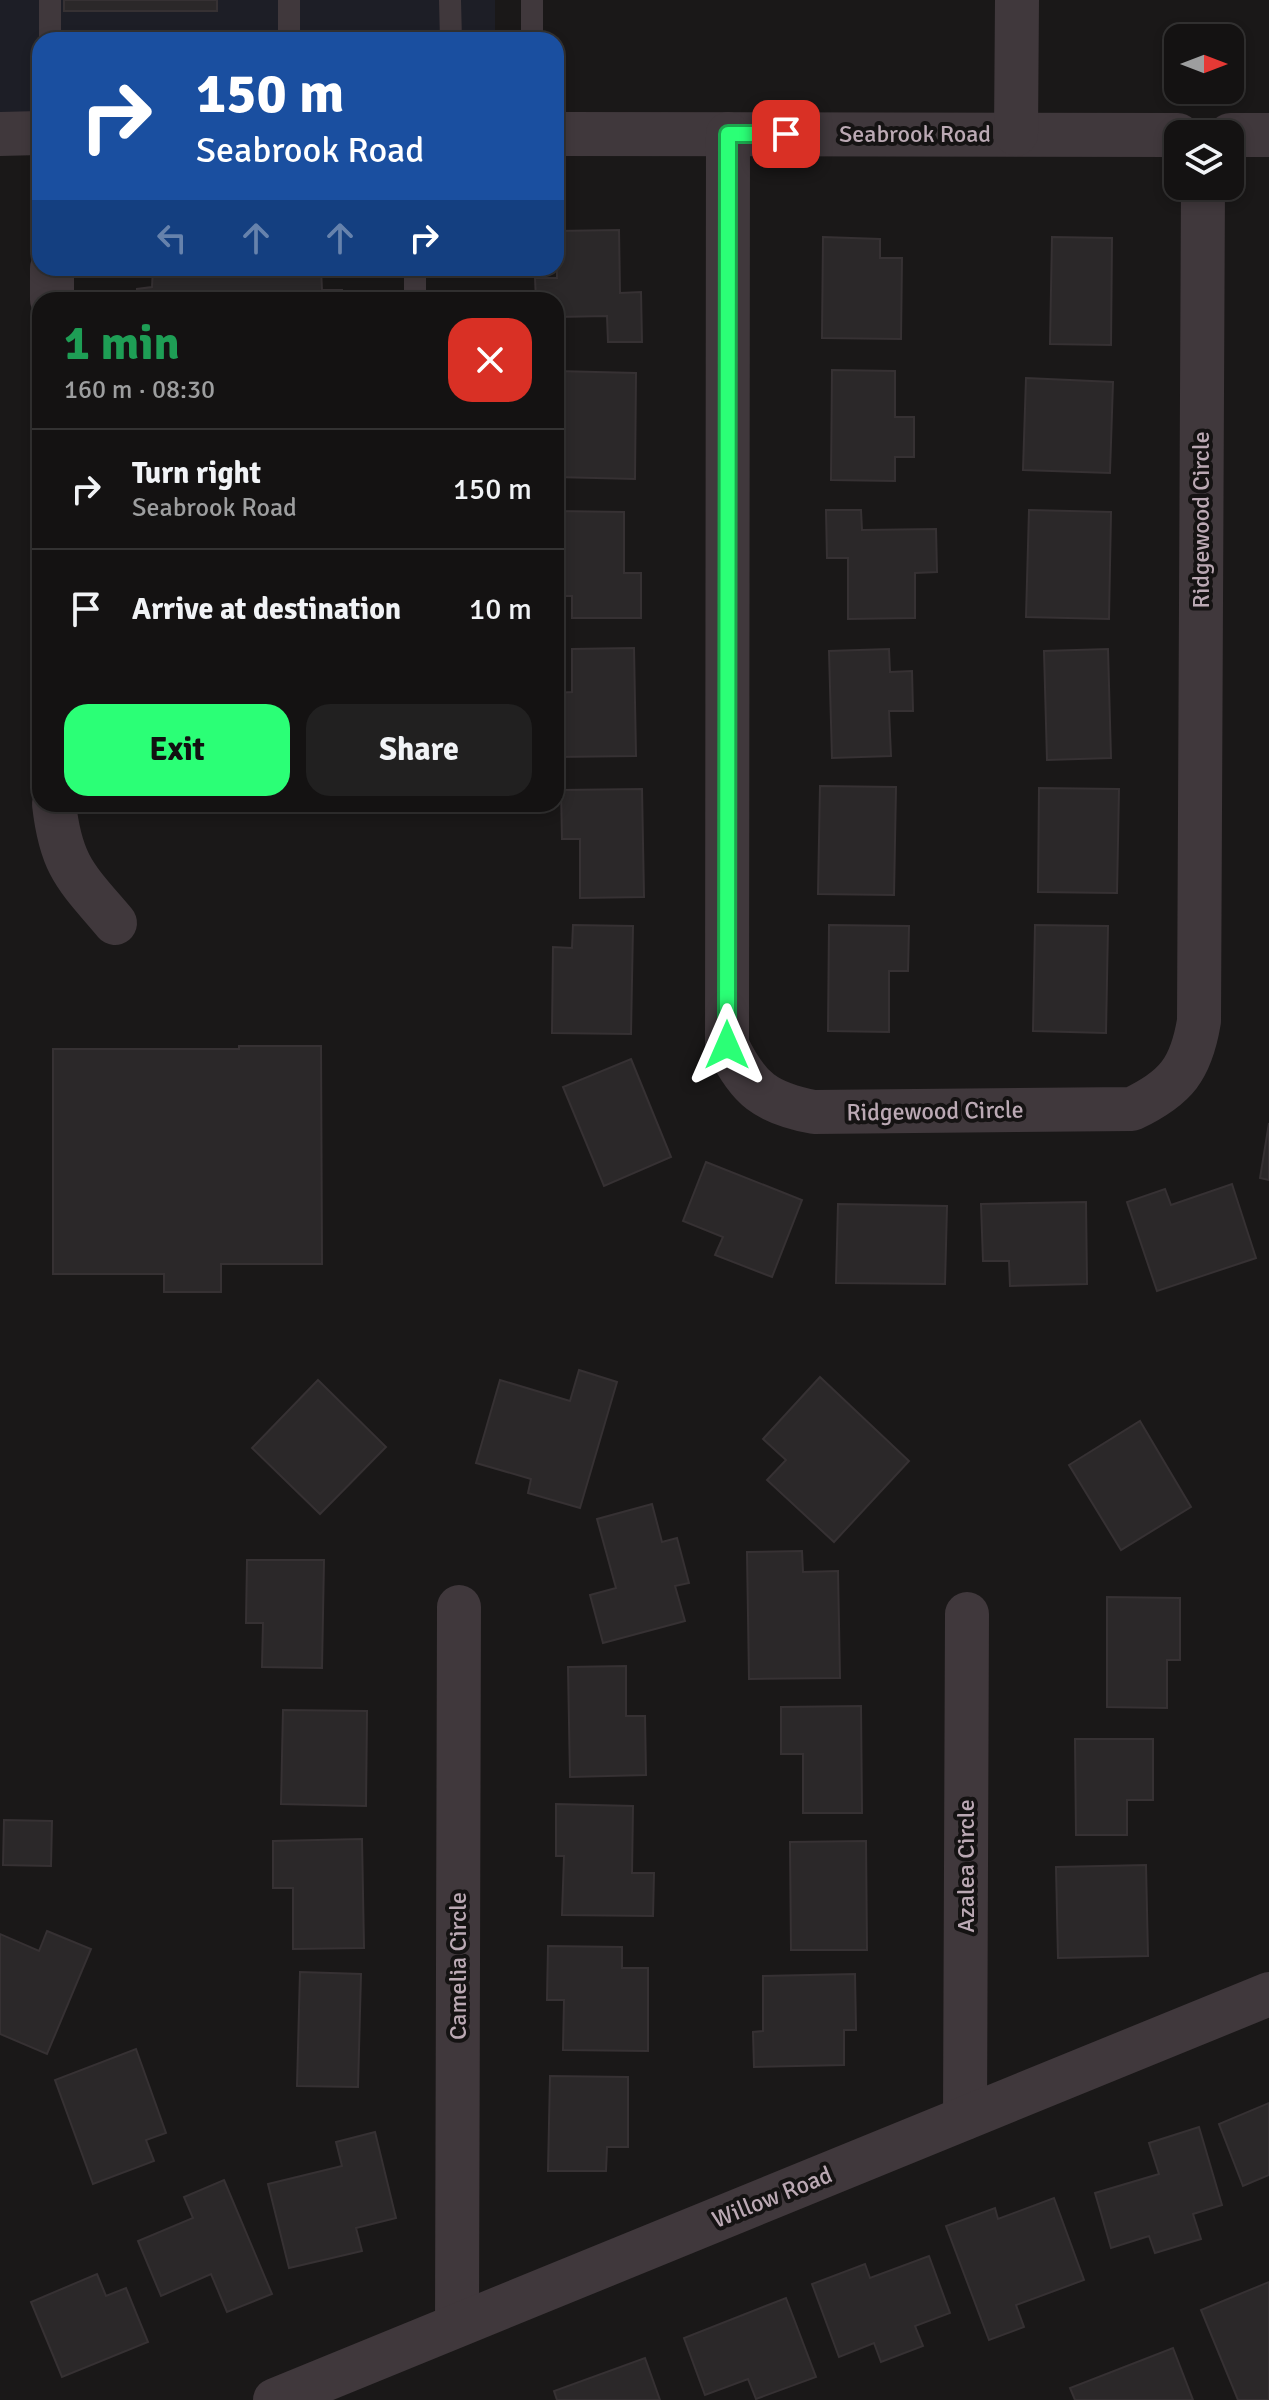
<!DOCTYPE html>
<meta charset="utf-8">
<style>
:root{--surface:#141212;--page:#212020;--text:#f1f3f6;--muted:#9d9e9f;--line:#333232;--accent:#2bff76}
body{margin:0;font-family:Signika,sans-serif;background:var(--page);color:var(--text);height:100vh;display:flex;flex-direction:column;font-size:30px;white-space:nowrap}
*{box-sizing:border-box;margin:0}
p{font-size:26px;color:var(--muted)}
.icon{flex:none;width:44px;height:44px;fill:none;stroke:currentColor;stroke-width:2;stroke-linecap:round;stroke-linejoin:round}
.map{position:relative;flex:1;overflow:hidden}
.panel{position:absolute;left:32px;top:292px;width:532px;height:520px;display:flex;flex-direction:column;background:var(--surface);border-radius:24px;box-shadow:0 4px 12px #0003,0 0 0 2px var(--line)}
.panel>*{flex:none}
.hud{position:absolute;left:32px;top:32px;width:532px;height:244px;border-radius:24px;box-shadow:0 4px 12px #0003,0 0 0 2px var(--line);background:#1a4fa0;color:#fff;overflow:hidden}
.needle{width:52px;rotate:90deg}
.tools{position:absolute;left:1164px;top:24px;display:grid;gap:16px}
.tools a{display:grid;place-items:center;width:80px;height:80px;border-radius:16px;background:var(--surface);box-shadow:0 4px 12px #0003,0 0 0 2px var(--line);font-size:40px}
.pin{position:absolute;display:grid;place-items:center;width:68px;height:68px;color:#fff;margin:-34px;border-radius:16px;box-shadow:0 4px 12px #0006}
.me{position:absolute;width:88px;margin:-44px;rotate:0deg;stroke-linejoin:round;filter:drop-shadow(0 0 6px #0008)}
.turn{display:flex;align-items:center;gap:28px;height:168px;padding:0 32px;font-size:36px}
.turn .icon{width:104px;height:104px;stroke-width:2.5}
.turn b{display:block;font-size:56px;line-height:68px}
.lanes{display:flex;align-items:center;height:76px;padding:0 32px;background:#0003;justify-content:center;gap:40px;direction:ltr}
.lanes .off{opacity:.35}
.round{display:grid;place-items:center;flex:none;width:84px;height:84px;border-radius:24px;background:var(--page)}
.headline{display:flex;align-items:center;justify-content:space-between;height:136px;padding:0 32px}
h1{font-size:48px;font-weight:700;line-height:60px;color:#1e9e55}
.button{display:flex;gap:16px;margin-top:auto;padding:16px 32px}
.button a{flex:1;height:92px;border-radius:24px;background:var(--accent);color:#111;font-size:32px;font-weight:700;line-height:92px;text-align:center}
.button a+a{background:var(--page);color:var(--text)}
ul{padding:0;list-style:none}
li{display:flex;align-items:center;gap:24px;height:120px;padding:0 32px;border-top:2px solid var(--line)}
li div{flex:1}
li b{display:block;font-size:30px}
li em{font-style:normal}
.map>svg:first-child{display:block}
.green{fill:#1d1e26}
.building{fill:#2b2829;stroke:#363133;stroke-width:2}
.lines{fill:none;stroke-linecap:round;stroke-linejoin:round}
.lane{stroke:#40383c;stroke-width:22}
.street{stroke:#40383c;stroke-width:44}
.route-casing{stroke:#1ca64d;stroke-width:20}
.route{stroke:#2bff76;stroke-width:14}
.labels{text-anchor:middle;dominant-baseline:central;stroke-width:8;stroke-linejoin:round;paint-order:stroke}
.street-label{font-size:24px;fill:#bba9b4;stroke:#151313}
</style>
<div class="map">
<svg width="1269" height="2400" viewBox="0 0 1269 2400">
<rect width="100%" height="100%" fill="#1a1818"/>
<path class="green" d="M0,0H495V40H40V120L0,119Z"/>
<g class="building">
<rect x="64" y="0" width="153" height="11"/>
<path d="M619,230L620,293L641,292L642,342H608L607,316L556,317V300H536L535,278H557L556,231Z"/>
<path d="M823,237L880,239V258H902L901,339L822,338Z"/>
<path d="M1052,237L1112,238L1111,345L1050,344Z"/>
<path d="M153,268H321L322,290H342V300H137V289L152,287Z"/>
<path d="M832,370L895,371V417H914V457H895V481L831,480Z"/>
<path d="M556,371L636,373L635,479L556,477Z"/>
<path d="M1026,378L1113,382L1110,473L1023,470Z"/>
<path d="M826,510H861L862,530L936,529L937,572L915,573V618L848,619V558H827Z"/>
<path d="M1029,510L1111,512L1109,619L1026,617Z"/>
<path d="M556,511L624,512V573H641V618H572V596H556Z"/>
<path d="M634,648L636,756L556,757V693L572,692V649Z"/>
<path d="M889,649L890,672L912,671L913,711H889L891,756L832,758L829,651Z"/>
<path d="M1108,649L1111,758L1047,760L1044,651Z"/>
<path d="M820,786L896,787L894,895L818,894Z"/>
<path d="M1039,788L1119,789L1117,893L1038,892Z"/>
<path d="M642,789L644,897L580,898V839H562L561,790Z"/>
<path d="M573,925L633,926L631,1034L552,1033L553,947L572,948Z"/>
<path d="M829,925L909,926L908,971H889V1032L828,1031Z"/>
<path d="M1035,925L1108,926L1106,1033L1033,1031Z"/>
<path d="M239,1046H321L322,1264H221V1292H164V1274H53V1049H239Z"/>
<path d="M631,1059L671,1157L604,1186L563,1087Z"/>
<path d="M1269,1123V1180L1260,1178Z"/>
<path d="M706,1162L802,1200L772,1277L715,1255L723,1237L683,1221Z"/>
<path d="M1232,1184L1256,1258L1157,1291L1127,1202L1165,1189L1171,1205Z"/>
<path d="M1086,1202L1087,1284L1010,1286L1009,1261H983L981,1204Z"/>
<path d="M838,1204L947,1206L945,1284L836,1283Z"/>
<path d="M579,1370L617,1382L580,1508L528,1493L531,1479L476,1463L500,1380L570,1401Z"/>
<path d="M820,1377L909,1461L834,1542L767,1480L786,1460L763,1439Z"/>
<path d="M318,1380L386,1447L320,1514L252,1448Z"/>
<path d="M1140,1421L1191,1507L1121,1550L1069,1465Z"/>
<path d="M652,1504L662,1542L677,1538L689,1583L675,1586L685,1621L603,1643L590,1595L616,1588L597,1519Z"/>
<path d="M802,1551L803,1572L838,1571L840,1678L749,1679L747,1552Z"/>
<path d="M247,1560H324L322,1668L262,1667L263,1623H246Z"/>
<path d="M1107,1597L1180,1598V1660H1167V1708L1107,1707Z"/>
<path d="M626,1666V1716H645L646,1775L570,1777L568,1667Z"/>
<path d="M861,1706L862,1813H803V1754H781V1707Z"/>
<path d="M283,1710L367,1711L366,1806L281,1804Z"/>
<path d="M1075,1739H1153V1800H1127V1835H1076Z"/>
<path d="M556,1804L633,1806L632,1873H654L653,1916L562,1915L564,1856H556Z"/>
<path d="M4,1820L52,1821L51,1866L3,1865Z"/>
<path d="M362,1839L364,1948L293,1949V1888H273V1841Z"/>
<path d="M866,1841L867,1950H791L790,1842Z"/>
<path d="M1146,1865L1148,1956L1058,1958L1056,1867Z"/>
<path d="M47,1931L91,1949L47,2054L0,2034V1934L39,1951Z"/>
<path d="M548,1946L622,1947V1968H648V2051L563,2050L564,2000H547Z"/>
<path d="M300,1972L361,1974L358,2087L297,2086Z"/>
<path d="M855,1974L856,2030H844V2065L754,2067L753,2032L763,2031V1976Z"/>
<path d="M136,2049L166,2133L146,2140L154,2161L93,2184L55,2080Z"/>
<path d="M550,2076L628,2077V2147H607L606,2171H548Z"/>
<path d="M1269,2103V2175L1243,2186L1219,2124Z"/>
<path d="M1199,2127L1222,2205L1193,2214L1201,2239L1155,2253L1149,2236L1111,2248L1095,2193L1159,2174L1149,2143Z"/>
<path d="M375,2132L396,2218L356,2228L362,2251L289,2268L268,2184L342,2166L336,2142Z"/>
<path d="M224,2180L272,2294L227,2312L211,2274L161,2296L138,2241L193,2218L184,2197Z"/>
<path d="M1054,2198L1084,2280L1016,2305L1024,2327L989,2340L946,2226L995,2208L998,2219Z"/>
<path d="M929,2256L950,2313L915,2326L923,2346L881,2362L874,2343L839,2357L812,2284L865,2264L870,2278Z"/>
<path d="M97,2274L106,2296L126,2288L148,2342L62,2377L31,2302Z"/>
<path d="M1269,2282V2400H1238L1201,2310Z"/>
<path d="M786,2298L816,2377L756,2399L748,2379L705,2395L684,2338Z"/>
<path d="M1173,2348L1193,2400H1075L1070,2388Z"/>
<path d="M645,2358L660,2400H557L554,2391Z"/>
</g>
<g class="lines">
<g class="lane">
<path d="M50,0V40"/>
<path d="M289,0V40"/>
<path d="M450,0L451,40"/>
<path d="M532,0V40"/>
<path d="M415,268V300"/>
</g>
<g class="street">
<path d="M0,134L40,133"/>
<path d="M556,134L1178,135"/>
<path d="M728,134L727,1045C748,1089 766,1103 814,1112L1132,1109C1176,1088 1191,1069 1199,1021L1203,186"/>
<path d="M1016,134L1017,0"/>
<path d="M1230,135H1269"/>
<path d="M52,268V300"/>
<path d="M54,804C61,866 76,877 115,923"/>
<path d="M965,2118L967,1614"/>
<path d="M457,2325L459,1607"/>
<path d="M275,2400L1269,1994"/>
</g>
</g>
<g class="lines">
<defs>
<path id="route" d="M727,1045L728,134H786"/>
</defs>
<use href="#route" class="route-casing"/>
<use href="#route" class="route"/>
</g>
<g class="labels">
<g class="street-label">
<text x="915" y="134">Seabrook Road</text>
<text transform="translate(1201 520) rotate(-90)">Ridgewood Circle</text>
<text transform="translate(935 1111) rotate(-1)">Ridgewood Circle</text>
<text transform="translate(966 1866) rotate(-90)">Azalea Circle</text>
<text transform="translate(458 1966) rotate(-90)">Camelia Circle</text>
<text transform="translate(772 2197) rotate(-22)">Willow Road</text>
</g>
</g>
</svg>
<div class="tools">
<a><svg class="needle" viewBox="-14 -14 28 28"><path d="M0-13l5 13h-10z" fill="#e53935"/><path d="M0 13l5-13h-10z" fill="#9d9e9f"/></svg></a>
<a><svg class="icon" aria-label="layers" viewBox="0 0 24 24"><path d="M12 4l9 5-9 5-9-5zM3 14l9 5 9-5"/></svg></a>
</div>
<div class="pin" style="left:786px;top:134px;background:#d93025"><svg class="icon" aria-label="arrive" viewBox="0 0 24 24"><path d="M6 21V4h12l-3 4 3 4H6"/></svg></div>
<svg class="me" style="left:727px;top:1045px" viewBox="-20 -20 40 40"><path d="M0-17L14 15 0 8-14 15z" fill="#2bff76" stroke="#fff" stroke-width="4"/></svg>
<div class="hud">
<div class="turn"><svg class="icon" aria-label="right" viewBox="0 0 24 24"><path d="M7 20v-9h11M14 6l5 5-5 5"/></svg><div><b>150 m</b>Seabrook Road</div></div>
<div class="lanes"><svg class="icon off" aria-label="left" viewBox="0 0 24 24"><path d="M17 20v-9H6M10 6l-5 5 5 5"/></svg><svg class="icon off" aria-label="ahead" viewBox="0 0 24 24"><path d="M12 20V5M6 11l6-6 6 6"/></svg><svg class="icon off" aria-label="ahead" viewBox="0 0 24 24"><path d="M12 20V5M6 11l6-6 6 6"/></svg><svg class="icon" aria-label="right" viewBox="0 0 24 24"><path d="M7 20v-9h11M14 6l5 5-5 5"/></svg></div>
</div>
<section class="panel">
<div class="headline"><div><h1>1 min</h1><p>160 m · 08:30</p></div><a class="round" style="background:#d93025;color:#fff"><svg class="icon" aria-label="close" viewBox="0 0 24 24"><path d="M6 6l12 12M18 6L6 18"/></svg></a></div>
<ul>
<li><svg class="icon" aria-label="right" viewBox="0 0 24 24"><path d="M7 20v-9h11M14 6l5 5-5 5"/></svg><div><b>Turn right</b><p>Seabrook Road</p></div><em>150 m</em></li>
<li><svg class="icon" aria-label="arrive" viewBox="0 0 24 24"><path d="M6 21V4h12l-3 4 3 4H6"/></svg><div><b>Arrive at destination</b></div><em>10 m</em></li>
</ul>
<div class="button"><a>Exit</a><a>Share</a></div>
</section>
</div>
